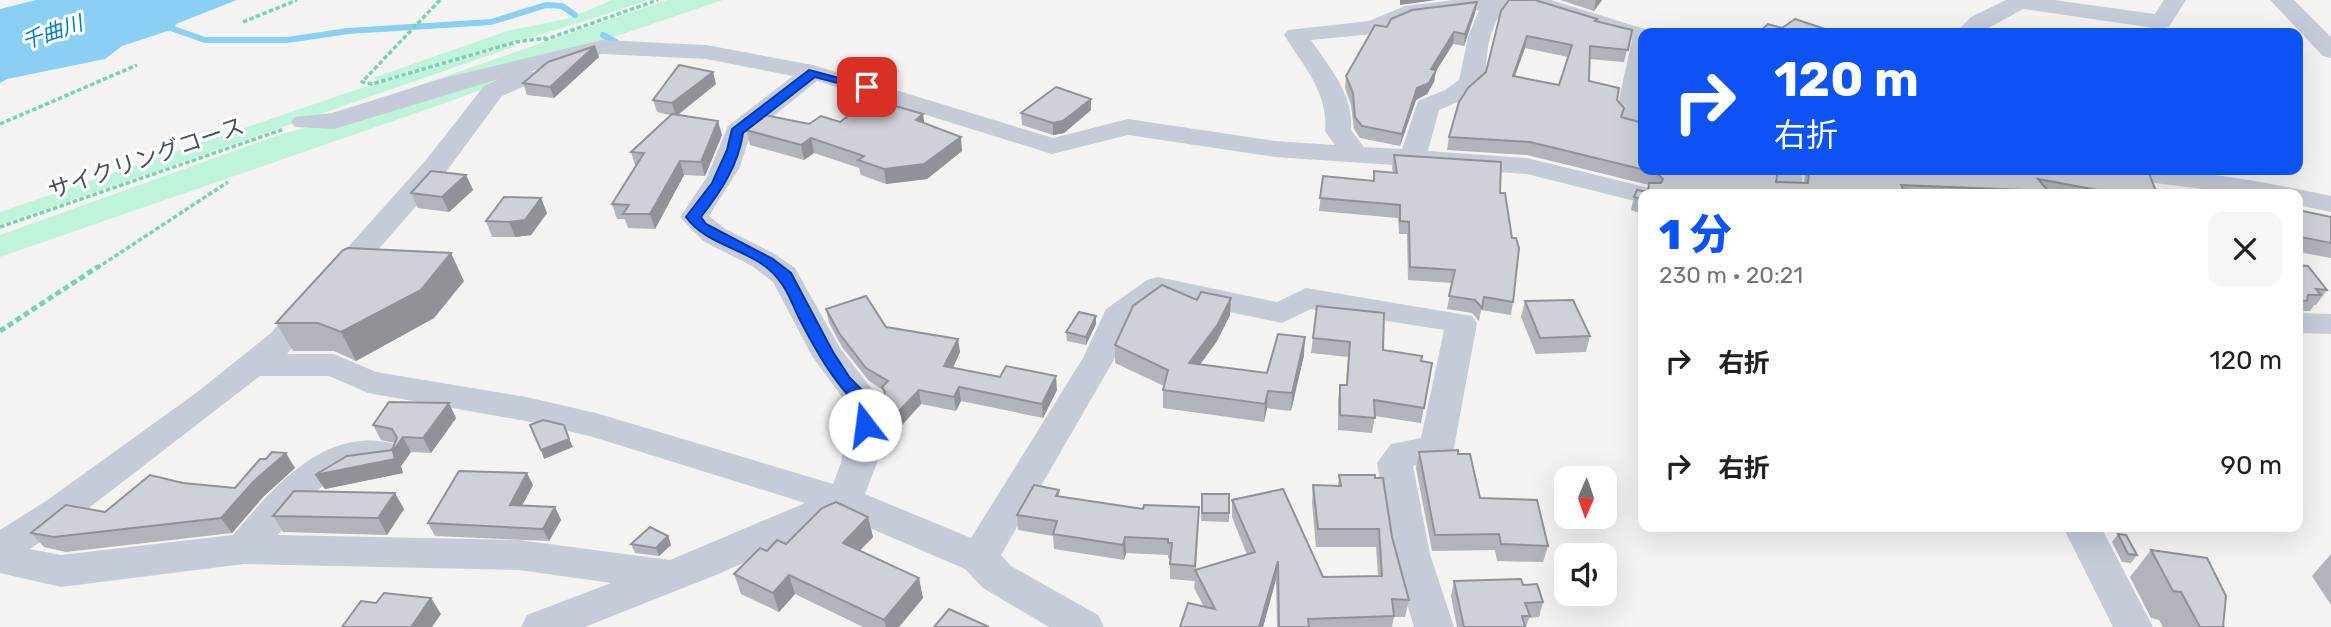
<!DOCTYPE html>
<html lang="ja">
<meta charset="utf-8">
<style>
:root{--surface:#fff;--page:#f6f6f6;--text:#202124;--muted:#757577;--accent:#0d53f4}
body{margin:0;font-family:Rubik,"Noto Sans JP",sans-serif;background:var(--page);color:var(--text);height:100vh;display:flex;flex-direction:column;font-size:26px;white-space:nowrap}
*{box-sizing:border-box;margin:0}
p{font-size:23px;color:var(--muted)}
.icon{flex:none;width:38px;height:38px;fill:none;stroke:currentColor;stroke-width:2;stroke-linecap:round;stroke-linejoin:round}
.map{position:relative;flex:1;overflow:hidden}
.details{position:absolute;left:1638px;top:189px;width:665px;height:343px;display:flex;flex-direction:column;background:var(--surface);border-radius:14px;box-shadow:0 7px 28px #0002}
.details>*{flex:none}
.hud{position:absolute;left:1638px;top:28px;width:665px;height:147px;border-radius:14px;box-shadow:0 7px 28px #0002;background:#0d53f4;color:#fff;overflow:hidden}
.needle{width:46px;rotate:182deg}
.tools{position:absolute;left:1554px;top:466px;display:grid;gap:14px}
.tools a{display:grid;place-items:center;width:63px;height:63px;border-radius:14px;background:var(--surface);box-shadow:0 7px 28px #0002;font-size:35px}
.pin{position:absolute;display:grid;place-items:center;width:60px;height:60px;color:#fff;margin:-30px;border-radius:14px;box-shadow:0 4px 10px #0006}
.me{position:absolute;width:77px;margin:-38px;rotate:345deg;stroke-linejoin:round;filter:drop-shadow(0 0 5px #0008)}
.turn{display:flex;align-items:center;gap:24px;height:147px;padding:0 21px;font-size:32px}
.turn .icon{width:91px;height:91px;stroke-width:2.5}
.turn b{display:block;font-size:49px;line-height:60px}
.round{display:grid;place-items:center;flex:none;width:74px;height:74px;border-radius:14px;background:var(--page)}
.headline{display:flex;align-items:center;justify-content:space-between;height:119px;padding:0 21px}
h1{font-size:42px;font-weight:800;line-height:52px;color:var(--accent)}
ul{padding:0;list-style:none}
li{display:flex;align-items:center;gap:21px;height:105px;padding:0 21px}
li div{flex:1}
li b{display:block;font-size:26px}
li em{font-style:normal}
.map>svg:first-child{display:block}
.green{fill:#bff4da}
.water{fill:#89d0f4}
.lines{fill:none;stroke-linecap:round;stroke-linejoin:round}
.stream{stroke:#89d0f4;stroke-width:6}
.path-far1{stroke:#74d5b2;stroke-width:3.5;stroke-dasharray:4.5 2.5;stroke-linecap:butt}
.path{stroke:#74d5b2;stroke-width:5;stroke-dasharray:6 3.5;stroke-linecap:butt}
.minor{fill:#c5ccd8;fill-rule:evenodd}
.wall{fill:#b1b4ba;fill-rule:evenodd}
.shaded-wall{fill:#909297}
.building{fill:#ced1d8;stroke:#909297;stroke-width:2;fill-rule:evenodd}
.route{fill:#0d53f4;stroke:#08369f;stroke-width:2}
.labels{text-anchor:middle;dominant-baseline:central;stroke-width:6;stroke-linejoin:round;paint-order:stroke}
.far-water-label{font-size:21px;font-style:italic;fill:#017cbc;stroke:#fff}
.street-label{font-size:23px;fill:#485262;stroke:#fff}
</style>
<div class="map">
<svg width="2331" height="627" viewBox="0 0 2331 627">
<rect width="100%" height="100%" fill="#f5f3f2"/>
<g class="green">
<path d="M612,0H648C559,31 469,55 378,80L373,78L507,31L570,18Z"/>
<path d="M667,0H723L590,45L364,104Z"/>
<path d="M515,44L516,46L0,225V212L355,90Z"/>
<path d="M562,60L451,101L0,257V235L282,134Z"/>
</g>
<path class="water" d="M36,0H237L176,24L174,29L122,46L105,59L7,79L0,83V9Z"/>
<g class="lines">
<g class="stream">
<path d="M165,26L205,40H287L348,31L491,22L546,5L562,6L575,15"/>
<path d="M603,35L616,42"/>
</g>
<g class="path-far1">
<path d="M440,0L362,82L372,84L516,42L546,38"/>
<path d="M243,22L297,0"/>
<path d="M544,40L658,0"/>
<path d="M0,124L137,65"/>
<path d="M0,227L284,129"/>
<path d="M97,268L228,182"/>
</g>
<path class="path" d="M0,331L99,266"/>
<g class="minor">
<path d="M1454,0H1512C1507,8 1500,13 1496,22C1473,73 1509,83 1439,110L1428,151L1527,158L1653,189L1657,194H1643V203L1527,174L1275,157L1128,135L1052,154L817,81L750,135L740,167L709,216L724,228L773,253L795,268L840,348L885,406L877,463L865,494L971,538L1083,358L1106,309L1147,280L1158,277L1277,302L1306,288L1472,316L1477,323L1454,448L1449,457L1413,466L1430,554L1454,627H1414L1392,554L1377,463L1391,444L1421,438L1444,330L1311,309L1282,323L1163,298L1131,321L1115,358L1001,555L1011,566L1098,615L1104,627H1049L983,588L965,569L844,517L721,573L585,627H521L527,615L611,583L519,570L244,564L61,587L0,573V530L46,501L196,393L271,333L426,160L484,86L499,79L334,129L295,127L291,122L295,117L332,113L444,78L602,40L706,45L813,65L1053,138L1128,119L1275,141L1335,145L1325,131C1329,94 1303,65 1284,35L1288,30L1369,21L1405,6ZM1479,10L1468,37L1459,80L1445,90L1418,101L1402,149L1364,147L1351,130C1354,95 1330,68 1311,40L1374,34L1410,19ZM602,54L706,59L793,76L728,126L707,177L680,217L703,241L752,266L773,282L812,356L850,408L841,463L833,484L596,413L526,397L376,372L334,354H287L446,172L502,96L534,82L537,77L532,71ZM260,376H329L368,393L526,421L593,437L805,503L670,560L519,540L278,535C298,510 323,478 355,468C369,464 383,467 398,463L403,454L398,445C326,423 274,487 233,535L61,555L30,549L72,521Z"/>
<path d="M1517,0H1551L1651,31L1653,33H1643V128L1620,118L1616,113L1632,40L1520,5Z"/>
<path d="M2006,0H2054L2155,14L2164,0H2186L2169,27L2161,29L2023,9L1980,33H1955L1971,17Z"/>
<path d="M2270,0H2294L2331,37V58L2323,56Z"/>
<path d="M1777,170H1803L1801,194H1773Z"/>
<path d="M2103,170C2181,166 2256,180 2331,196V212L2298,205V194H2240L2117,178L2107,176Z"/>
<path d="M2298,313L2331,314V334L2298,333Z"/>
<path d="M2063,527H2101L2153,627H2113Z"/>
</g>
</g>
<g class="wall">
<path d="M1560,0H1602L1594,11Z"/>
<path d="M1477,2L1475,13L1464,46L1453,44L1436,71L1434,82L1427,94L1416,100L1400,146L1360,138L1354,129L1351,105L1345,88L1346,76L1387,27Z"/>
<path d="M1501,11L1597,19L1596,22L1632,30L1624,62L1589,59V81L1617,100L1622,117L1776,182L1804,183L1805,170H2143L2157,194H1643V214L1631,210L1634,197L1647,192L1649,185L1527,155L1447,150L1449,137L1486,72ZM1525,48L1568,57L1559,85L1515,76Z"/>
<path d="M595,46L599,57L554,98L527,95L523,83Z"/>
<path d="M716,84L678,115L722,135L705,176L684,175L655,229L628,228L625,219H617L612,204L636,165H635L631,152L670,115L657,112L653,100Z"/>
<path d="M1091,99V110L1064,133L1053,135L1022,125L1021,113Z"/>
<path d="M923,114L924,123L962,151L927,179L886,184L861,175L859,168L814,153L804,160L750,145L746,130Z"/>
<path d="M1394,155L1500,193L1513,302L1511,315L1481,310L1479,321L1472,313L1447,309L1452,283L1408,280L1407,234H1399L1398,218L1319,211L1323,176L1373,181L1393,172L1392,168Z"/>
<path d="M466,175L473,190L449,212L418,208L411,193Z"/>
<path d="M541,198L547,213L531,235L515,237H492L486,221Z"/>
<path d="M2298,210L2331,217V258L2298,252Z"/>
<path d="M2298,265L2327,290L2316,305H2314L2310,311H2300L2298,314Z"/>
<path d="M464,281L434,318L356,361L334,351H293L276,323Z"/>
<path d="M1525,301L1590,336L1586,352L1536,354L1521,317Z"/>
<path d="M1317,306L1383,350L1421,361L1432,363L1421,423L1375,416L1372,433L1338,430V400L1340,385H1346L1348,357L1311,353Z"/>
<path d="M826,309L886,327L960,352L953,368L1057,390L1043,418L961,401L956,411L921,404L902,425L885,423L883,409L884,398L883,390L869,381L842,347L829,323Z"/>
<path d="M1230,315L1217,341L1200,364L1267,373L1304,355L1291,411L1267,408L1264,422L1163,408V390L1164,386L1115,363V345Z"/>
<path d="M1096,316V324L1086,345L1067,341L1066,332Z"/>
<path d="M456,418L431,453L411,452L401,466L403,473L325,489L315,475L392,450L395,443L381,440L373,425Z"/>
<path d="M1419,452L1458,454L1480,498L1548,546L1543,562L1497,561L1495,550L1432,551L1416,468Z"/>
<path d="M295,468L264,496L232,533L66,552L44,547L31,533L105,512L183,483L235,488Z"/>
<path d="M1339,475L1392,537L1409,600L1405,617H1394L1392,627H1277L1276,579L1263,627L1204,607L1194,588L1195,581L1170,579V559L1168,558V555L1126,553L1124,560L1054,549L1053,536L1018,530L1017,515L1059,490V496L1143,509L1199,507L1196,570L1247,555L1232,517V500L1323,577L1378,576L1376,547H1316L1312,503L1313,485L1338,486Z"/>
<path d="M533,485L522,506L555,507L561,520L549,541L435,536L428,523Z"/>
<path d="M1202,494H1229V522L1201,521Z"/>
<path d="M404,509L387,535L283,532L273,516Z"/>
<path d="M868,517L873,537L859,551L923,598L899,627H863L795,594L779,612L741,594L734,574L767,551Z"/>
<path d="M2118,534L2137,555L2131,563L2122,562L2112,542Z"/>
<path d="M668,536L671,545L659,556L635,553L631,544Z"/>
<path d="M2151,550L2223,627H2225H2163L2159,620L2151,618L2130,577Z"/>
<path d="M2331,554V605L2312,576Z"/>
<path d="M1454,581L1523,585L1543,602L1539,617L1529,618L1526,627H1457L1451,596Z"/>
</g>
<g class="shaded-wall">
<path d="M1400,0H1436L1400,5Z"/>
<path d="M1596,0H1602L1594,11Z"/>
<path d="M1477,2L1475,13L1464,46L1465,34Z"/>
<path d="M1454,32L1453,44L1436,71L1434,82L1427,94L1416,100L1400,146L1402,134L1417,88L1431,69Z"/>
<path d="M1527,36L1525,48L1510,89L1513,76Z"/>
<path d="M595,46L599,57L554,98L550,87Z"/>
<path d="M713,72L716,84L676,116L672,103Z"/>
<path d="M1091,99V110L1064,133L1053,135V123Z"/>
<path d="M923,114L925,129L916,120Z"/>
<path d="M718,121L722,135L705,176L701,162Z"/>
<path d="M961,137L962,151L927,179L886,184L884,169Z"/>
<path d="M811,138L814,153L804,160L801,145Z"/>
<path d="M680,161L684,175L655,229L650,214Z"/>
<path d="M466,175L473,190L449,212L442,197Z"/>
<path d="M541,198L547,213L531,235L515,237L509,222Z"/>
<path d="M451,253L464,281L434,318L356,361L341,332Z"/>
<path d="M1231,298L1230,315L1217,341L1189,380V363Z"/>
<path d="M1096,316V324L1086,345V337Z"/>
<path d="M1305,337L1304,355L1291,411L1292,393Z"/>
<path d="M958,339L960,352L947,380L944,366Z"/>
<path d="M1056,376L1057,390L1043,418L1042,404Z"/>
<path d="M959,387L961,401L956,411L954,397Z"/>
<path d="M919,390L921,404L902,425L899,411Z"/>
<path d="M1268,391L1267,408L1264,422L1265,404Z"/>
<path d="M449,403L456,418L431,453L423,438Z"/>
<path d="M403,437L411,452L401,466L403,473L325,489L315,475L393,451Z"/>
<path d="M569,439L573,447L544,459L541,450Z"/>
<path d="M286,453L295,468L264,496L232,533L221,518L254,481Z"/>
<path d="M527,473L533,485L516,517L510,505Z"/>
<path d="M395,493L404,509L387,535L378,518Z"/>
<path d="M555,507L561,520L549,541L543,529Z"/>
<path d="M868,517L873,537L848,563L843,543Z"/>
<path d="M668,536L671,545L659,556L656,548Z"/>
<path d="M1125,537L1126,553L1124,560L1123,545Z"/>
<path d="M1278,561L1276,579L1263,627H1259Z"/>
<path d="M789,575L795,594L779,612L773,593Z"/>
<path d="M919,578L923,598L899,627H886L884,620Z"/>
<path d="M431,598L441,614L432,627H411Z"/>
</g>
<g class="building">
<path d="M1509,0H1535L1597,19L1595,21L1632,30L1628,50L1590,46L1589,81L1619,88L1617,100L1624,108L1621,117L1643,123V170H1778L1776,182L1808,183L1809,170H2143L2148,171L2157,194H2119L2038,179L2048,191L1901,185L1906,194H1643V199L1634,197L1637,190L1648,192L1649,183H1661L1663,179L1657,173L1530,142L1449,137L1459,102L1468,88L1486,72L1501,11ZM1527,36L1572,45L1559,85L1513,76Z"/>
<path d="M1477,2L1465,34L1454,32L1431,69L1436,70L1429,83L1417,88L1402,134L1362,126L1355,117L1353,93L1346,76L1375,25L1387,27L1391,19L1412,10Z"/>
<path d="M1795,19L1837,33H1758L1768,24L1782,28Z"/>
<path d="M1862,30L1870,33H1857Z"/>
<path d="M595,46L550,87L523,83L548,62Z"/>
<path d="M679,65L713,72L672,103L653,100Z"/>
<path d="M1056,87L1091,99L1063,121L1053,123L1021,113Z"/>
<path d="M871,99L923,114L916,120L961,137L924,164L884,169L858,160L864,156L811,138L801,145L746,130L749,122L759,114L809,124L821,116L840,122Z"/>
<path d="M672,114L718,121L701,162L680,161L650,214H623L629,205L612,204L644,153L631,152Z"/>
<path d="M1394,155L1501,162L1500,193H1505L1512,238H1516L1519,248L1513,302L1484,297L1482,308L1475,300L1449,296L1455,270L1410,267L1409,222L1400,221V205L1320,198L1323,176L1374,181V171L1397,173Z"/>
<path d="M431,171L466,175L442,197L411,193Z"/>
<path d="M504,197L541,198L525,220L509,222L486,221Z"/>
<path d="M2298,210L2331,217V243L2300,237L2298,230Z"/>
<path d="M348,248L451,253L421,290L341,332L318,323H276L343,250Z"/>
<path d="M2298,265L2308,266L2327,290L2316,289L2321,295H2308L2307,301L2298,300Z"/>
<path d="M1162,285L1197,300L1201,292L1231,298L1218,324L1189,363L1267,373L1278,334L1305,337L1292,393L1268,391L1265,404L1163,390L1168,370L1115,345L1133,306Z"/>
<path d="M866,296L886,327L958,339L944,366L1000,377L1006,366L1056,376L1042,404L959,387L954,397L919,390L899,411L883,409L885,392L882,387L888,381L866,368L839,333L826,309Z"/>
<path d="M1573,300L1590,336L1540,338L1525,301Z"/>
<path d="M1317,306L1384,313L1383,350L1422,356L1421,361L1432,363L1424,408L1374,400L1375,418L1340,415V385H1347L1350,342L1313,338Z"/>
<path d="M1079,312L1096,316L1086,337L1066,332Z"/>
<path d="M389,402L449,403L423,438L403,437L393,451L395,459L315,475L347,456L392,450L397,438L392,429L373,425Z"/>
<path d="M543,420L564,425L569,439L541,450L530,425Z"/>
<path d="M1458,450V454H1470L1480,498L1537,500L1548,546L1501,544L1499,534L1435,535L1419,452Z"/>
<path d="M272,452L286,453L254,481L221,518L54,537L31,533L66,505L105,512L150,475L183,483L235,488L260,459H266Z"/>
<path d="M459,471L527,473L510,505L555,507L543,529L428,523Z"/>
<path d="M1339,475H1375V478H1383L1392,537L1409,600L1392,599L1394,616L1308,619L1309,627H1279L1278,561L1259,627H1180L1188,603L1215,609L1195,570L1255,552L1232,500L1283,489L1323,577L1382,576L1379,529H1318L1313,485L1341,486Z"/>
<path d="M1034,485L1059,490L1056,496L1143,509L1144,505L1199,507L1195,566L1170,564L1172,543H1168V539L1125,537L1123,545L1053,534L1057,521L1017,515Z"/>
<path d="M294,491L395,493L378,518L273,516Z"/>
<rect x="1202" y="494" width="27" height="19"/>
<path d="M836,502L868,517L843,543L919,578L884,620L789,575L773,593L734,574L760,548L767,551L777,540L786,544L822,508Z"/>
<path d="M650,527L668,536L656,548L631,544Z"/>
<path d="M2118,534L2126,535L2137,555L2128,554Z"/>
<path d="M2151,550L2207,558L2226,596L2223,627H2225H2200L2181,592L2173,591Z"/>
<path d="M1521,579L1523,585L1537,584L1543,602L1525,603L1530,616H1522L1525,627H1464L1454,581Z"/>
<path d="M384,593L431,598L411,627H342L361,601L376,603Z"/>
<path d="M949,609L989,627H934Z"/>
</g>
<path class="route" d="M809,70L873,87L867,91L815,77L743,133C738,166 721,191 701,217L706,224L773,259L791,273L833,352L850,378L877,405L874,425L865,431L856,425L859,407C833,381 816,351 799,318C793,306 788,290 779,280C756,249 708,248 686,217L712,183L727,150L732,129Z"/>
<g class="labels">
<g class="far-water-label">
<text transform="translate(52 32) rotate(-19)">千曲川</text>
</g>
<g class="street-label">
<text transform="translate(146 158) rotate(-19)">サイクリングコース</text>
</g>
</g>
</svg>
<div class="tools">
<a><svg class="needle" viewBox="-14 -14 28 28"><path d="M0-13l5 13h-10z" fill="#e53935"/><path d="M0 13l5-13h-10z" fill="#757577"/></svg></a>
<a><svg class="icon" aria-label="sound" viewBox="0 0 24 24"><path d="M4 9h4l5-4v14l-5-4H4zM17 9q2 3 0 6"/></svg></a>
</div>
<div class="pin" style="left:867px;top:87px;background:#d93025"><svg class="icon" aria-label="arrive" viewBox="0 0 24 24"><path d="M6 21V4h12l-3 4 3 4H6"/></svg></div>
<svg class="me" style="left:865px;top:425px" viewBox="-20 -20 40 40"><circle r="19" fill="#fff"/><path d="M0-13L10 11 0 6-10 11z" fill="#0d53f4"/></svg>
<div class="hud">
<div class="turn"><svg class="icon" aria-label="right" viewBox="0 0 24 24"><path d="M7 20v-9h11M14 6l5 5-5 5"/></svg><div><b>120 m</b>右折</div></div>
</div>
<section class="details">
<div class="headline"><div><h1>1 分</h1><p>230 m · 20:21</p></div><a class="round"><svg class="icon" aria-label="close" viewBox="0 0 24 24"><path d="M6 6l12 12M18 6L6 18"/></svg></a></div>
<ul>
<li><svg class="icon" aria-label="right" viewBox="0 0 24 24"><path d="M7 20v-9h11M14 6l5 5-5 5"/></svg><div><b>右折</b></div><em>120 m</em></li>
<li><svg class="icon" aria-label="right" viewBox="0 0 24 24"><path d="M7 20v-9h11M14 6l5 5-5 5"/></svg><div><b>右折</b></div><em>90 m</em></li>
</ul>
</section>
</div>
